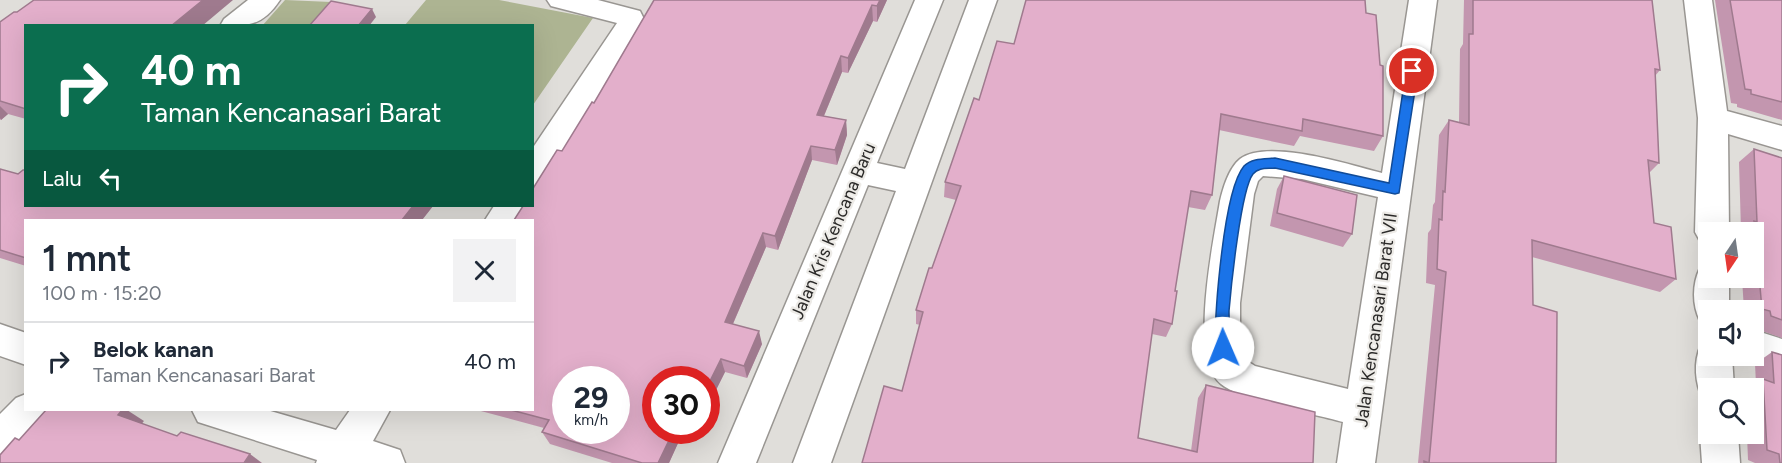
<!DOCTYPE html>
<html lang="id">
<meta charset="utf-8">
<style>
:root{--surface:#fff;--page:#f2f2f3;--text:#1f2937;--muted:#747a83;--line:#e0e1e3}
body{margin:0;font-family:Figtree,sans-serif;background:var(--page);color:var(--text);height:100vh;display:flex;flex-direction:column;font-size:22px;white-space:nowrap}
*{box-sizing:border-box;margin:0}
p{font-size:20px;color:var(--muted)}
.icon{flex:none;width:33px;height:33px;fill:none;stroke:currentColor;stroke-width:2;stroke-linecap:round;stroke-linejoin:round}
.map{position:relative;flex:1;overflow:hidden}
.side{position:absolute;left:24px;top:219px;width:510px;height:192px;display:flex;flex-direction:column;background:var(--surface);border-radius:0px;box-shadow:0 6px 24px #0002}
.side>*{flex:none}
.top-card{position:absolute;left:24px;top:24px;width:510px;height:183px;border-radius:0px;box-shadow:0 6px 24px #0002;background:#0b6e4f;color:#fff;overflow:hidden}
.needle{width:39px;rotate:193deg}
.tools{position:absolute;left:1698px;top:222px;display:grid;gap:12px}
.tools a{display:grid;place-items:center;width:66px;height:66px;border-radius:0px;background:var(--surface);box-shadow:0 6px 24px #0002;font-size:30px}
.speed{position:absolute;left:552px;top:366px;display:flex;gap:12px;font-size:30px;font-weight:700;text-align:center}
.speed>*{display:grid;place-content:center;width:78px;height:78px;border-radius:50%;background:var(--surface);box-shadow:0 6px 24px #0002;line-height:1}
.speed small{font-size:15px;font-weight:400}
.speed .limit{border:9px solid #d22;background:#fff;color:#111}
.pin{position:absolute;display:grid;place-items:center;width:51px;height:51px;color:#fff;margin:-26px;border:3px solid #fff;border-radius:50%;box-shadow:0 2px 6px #0007}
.me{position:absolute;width:66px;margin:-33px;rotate:359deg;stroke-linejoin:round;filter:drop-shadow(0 0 4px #0008)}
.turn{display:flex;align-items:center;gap:21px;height:126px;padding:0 18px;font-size:27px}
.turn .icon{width:78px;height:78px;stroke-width:2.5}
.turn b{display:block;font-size:42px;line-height:51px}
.then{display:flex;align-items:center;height:57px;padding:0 18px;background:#0003;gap:12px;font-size:22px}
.round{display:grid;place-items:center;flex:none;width:63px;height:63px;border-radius:0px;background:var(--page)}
.headline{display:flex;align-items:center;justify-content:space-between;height:102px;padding:0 18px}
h1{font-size:36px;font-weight:600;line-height:45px}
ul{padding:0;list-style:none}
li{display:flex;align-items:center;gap:18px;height:78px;padding:0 18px;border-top:2px solid var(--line)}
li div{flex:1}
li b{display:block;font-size:22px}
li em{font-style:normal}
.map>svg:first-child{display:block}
.green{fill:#adb492}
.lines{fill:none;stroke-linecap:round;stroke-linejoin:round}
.street-casing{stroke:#999692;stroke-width:3}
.street{fill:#fff;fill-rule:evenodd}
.wall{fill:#c396af}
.shaded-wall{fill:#9f7a8e}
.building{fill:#e3afcb;stroke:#9f7a8e;stroke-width:1.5;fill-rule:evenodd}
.route{fill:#1a73e8;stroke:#114b97;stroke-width:1.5}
.labels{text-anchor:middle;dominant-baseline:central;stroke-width:4.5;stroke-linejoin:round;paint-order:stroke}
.street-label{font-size:18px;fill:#2b2a29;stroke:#edebe7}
</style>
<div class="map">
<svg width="1782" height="463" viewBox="0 0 1782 463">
<rect width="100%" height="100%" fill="#e0deda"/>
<g class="green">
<path d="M285,0L331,2L310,25L262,26Z"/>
<path d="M426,0H499L593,18L533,105L532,26L405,25Z"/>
</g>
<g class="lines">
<defs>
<g id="street">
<path d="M248,0H280C263,26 248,26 220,26L224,19Z"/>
<path d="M547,0H598L640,11L646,23L543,184L532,187V149L617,23L551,6Z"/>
<path d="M915,0H943L877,163L905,169L969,0H997L831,463H793L896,191L868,185L756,463H718Z"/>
<path d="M1409,0H1437L1375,463H1337L1343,422C1315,414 1241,401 1221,384C1188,358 1214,239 1220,201C1223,188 1229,168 1240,159C1267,138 1351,165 1382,173ZM1263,176L1302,179L1378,197L1348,389L1255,366L1244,359L1240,339V303L1254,194L1258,181Z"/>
<path d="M1684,0H1712L1727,111L1782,126V150L1728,134L1729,232H1708V244L1700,241L1695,232L1698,118Z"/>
<path d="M494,206H528L519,220H485Z"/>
<path d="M1708,265V278H1729V310H1708V324L1700,321C1692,305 1692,284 1700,268Z"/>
<path d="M0,324L26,333V365L0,356Z"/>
<path d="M1754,330L1782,339V371L1741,357L1754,356Z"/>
<path d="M1708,342V356H1732L1734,388H1708V402L1703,400C1695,383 1693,362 1701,345Z"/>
<path d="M26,394V410H48C39,430 21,451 0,459V414L16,398Z"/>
<path d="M192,410H267L336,430L350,410H390L373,441L400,450L405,463H316L317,460L198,422Z"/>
<path d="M1708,420V434H1738L1740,463H1702L1700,434L1706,422Z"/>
</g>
</defs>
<use href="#street" class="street-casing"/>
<use href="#street" class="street"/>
</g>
<g class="wall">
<path d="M887,0L877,22L873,21L848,73L842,72L824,116L846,120L847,135L837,165L812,160L778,250L766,247L733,324L762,344L747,378L725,372L706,410V380L656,430H684L669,463H612L550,444L542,432L544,428L477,410H532L562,151L594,103Z"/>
<path d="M1464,0H1652L1660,70L1655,76L1659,163L1649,173L1654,223L1676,279L1660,292L1532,257L1533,305L1556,463H1418L1435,285L1426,283L1428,233L1431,229L1433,205L1435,202L1439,135L1449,120L1459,122L1460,49L1463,44Z"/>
<path d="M1715,0H1782V120L1737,107V104L1731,103Z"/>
<path d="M1366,13L1383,136L1374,151L1300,136L1294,146L1219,130L1212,195L1205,210L1188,207L1175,291L1172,324L1166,337L1152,334L1138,438L1191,451L1198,398L1206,385L1313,463H862L902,391L920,325L916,324V310L932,268L956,200L944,197L945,182L979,100L1014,44Z"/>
<path d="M0,22L26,26V119L8,114L1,120L0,119Z"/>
<path d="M1754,149L1782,158V338L1754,328V310H1744L1742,278H1754V232H1740L1741,231L1739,162Z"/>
<path d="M0,169L18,174L26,206H433L422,220H26V266L0,258Z"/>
<path d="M1284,176L1352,234L1343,247L1270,226L1277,189Z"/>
<path d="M1772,352L1782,463H1755L1748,460L1747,434H1754V388H1749L1756,384L1755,364Z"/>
</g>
<g class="shaded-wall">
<path d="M203,0H233L202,26H171Z"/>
<path d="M880,0H887L877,22V6Z"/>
<path d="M872,5L873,21L848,73V58Z"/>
<path d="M372,9L376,17L369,26H358Z"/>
<path d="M841,56L842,72L818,130L817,115Z"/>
<path d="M0,106L8,114L1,120L0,118Z"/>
<path d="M846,120L847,135L837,165L835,150Z"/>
<path d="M811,146L812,160L778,250L775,236Z"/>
<path d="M413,206H433L422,220H402Z"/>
<path d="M763,233L766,247L728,335L725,322Z"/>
<path d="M759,331L762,344L747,378L744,366Z"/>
<path d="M721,359L725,372L706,410V389Z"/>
<path d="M122,410H127L144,421L138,428L118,415Z"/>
<path d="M674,430H684L669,463H658Z"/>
<path d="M250,454L262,463H244Z"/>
</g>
<g class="building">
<path d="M34,0H203L171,26H26V109L0,101V22L14,12H17Z"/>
<path d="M654,0H880L877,6L872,5L848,58L841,56L817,115L846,120L835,150L811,146L775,236L763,233L725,322L759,331L744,366L721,359L706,389V380H656V430H674L658,463H642L542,432L549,420L511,410H532V220H514L523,206H532V190L557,150L562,151L592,102L594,103ZM566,380H616V430H566Z"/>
<path d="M1026,0H1365L1366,13L1376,15L1380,65L1383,66V136L1303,119L1302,131L1221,114L1212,195L1191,191L1175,291H1177L1172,324L1154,319L1138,438L1197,452L1206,385L1315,412L1313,463H862L884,386L902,391L923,312L916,310L929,268H932L961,186L945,182L974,98L979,100L997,41L1014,44Z"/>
<path d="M1473,0H1652L1660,70L1655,69L1659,163L1648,160L1654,223L1671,227L1676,279L1532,240L1533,305L1557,312L1556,463H1424V461L1429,463L1446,272L1437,269L1439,219L1442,220L1443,191L1445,192L1449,120L1469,125V34H1473Z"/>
<path d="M1730,0H1782V102L1751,94V90L1745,89Z"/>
<path d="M331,1L372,9L358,26H309Z"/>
<path d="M1754,149L1782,158V320L1771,316L1770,311L1762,309L1754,221L1757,222Z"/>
<path d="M0,169L18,174L23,170H26V206H413L402,220H26V258L0,250Z"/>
<path d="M1284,176L1357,195L1352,234L1277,213Z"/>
<path d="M1772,352L1782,355V463H1780L1779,454L1767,450L1763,379L1774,383Z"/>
<path d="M46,410H122L118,415L177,436L181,432L250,454L244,463H0V455L15,438L19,440Z"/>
</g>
<path class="route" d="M1412,67L1418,71L1399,193L1395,194L1275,168C1267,169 1259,167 1253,174C1241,189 1231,287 1229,311C1229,323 1230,336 1230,348L1228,353L1223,355L1218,353L1215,348C1215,313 1223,191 1244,166C1252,158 1264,159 1275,158L1389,183L1406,71Z"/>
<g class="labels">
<g class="street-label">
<text transform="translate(833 231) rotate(-67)">Jalan Kris Kencana Baru</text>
<text transform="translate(1376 320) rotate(-82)">Jalan Kencanasari Barat VII</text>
</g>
</g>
</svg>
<div class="tools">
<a><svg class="needle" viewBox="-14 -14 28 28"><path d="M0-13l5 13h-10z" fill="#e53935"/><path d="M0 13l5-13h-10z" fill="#747a83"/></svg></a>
<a><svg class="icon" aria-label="sound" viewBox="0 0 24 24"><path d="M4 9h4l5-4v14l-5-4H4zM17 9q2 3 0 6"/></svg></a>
<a><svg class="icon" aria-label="search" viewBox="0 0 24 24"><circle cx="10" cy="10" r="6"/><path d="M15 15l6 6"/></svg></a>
</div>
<div class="speed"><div>29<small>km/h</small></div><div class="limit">30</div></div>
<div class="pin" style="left:1412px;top:71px;background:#d93025"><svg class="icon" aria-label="arrive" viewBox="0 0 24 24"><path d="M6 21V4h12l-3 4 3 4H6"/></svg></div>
<svg class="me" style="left:1223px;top:348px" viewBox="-20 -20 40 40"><circle r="19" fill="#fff"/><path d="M0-13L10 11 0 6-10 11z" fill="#1a73e8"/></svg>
<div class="top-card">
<div class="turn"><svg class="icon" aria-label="right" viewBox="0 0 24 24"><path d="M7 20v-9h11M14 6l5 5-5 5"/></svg><div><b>40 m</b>Taman Kencanasari Barat</div></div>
<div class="then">Lalu<svg class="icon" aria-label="left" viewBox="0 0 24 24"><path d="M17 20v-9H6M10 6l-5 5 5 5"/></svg></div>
</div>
<section class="side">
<div class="headline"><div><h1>1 mnt</h1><p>100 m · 15:20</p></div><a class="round"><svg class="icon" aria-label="close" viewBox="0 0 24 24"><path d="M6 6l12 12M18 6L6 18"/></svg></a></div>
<ul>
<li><svg class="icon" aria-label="right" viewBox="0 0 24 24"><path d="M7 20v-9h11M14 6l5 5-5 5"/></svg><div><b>Belok kanan</b><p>Taman Kencanasari Barat</p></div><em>40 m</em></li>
</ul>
</section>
</div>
